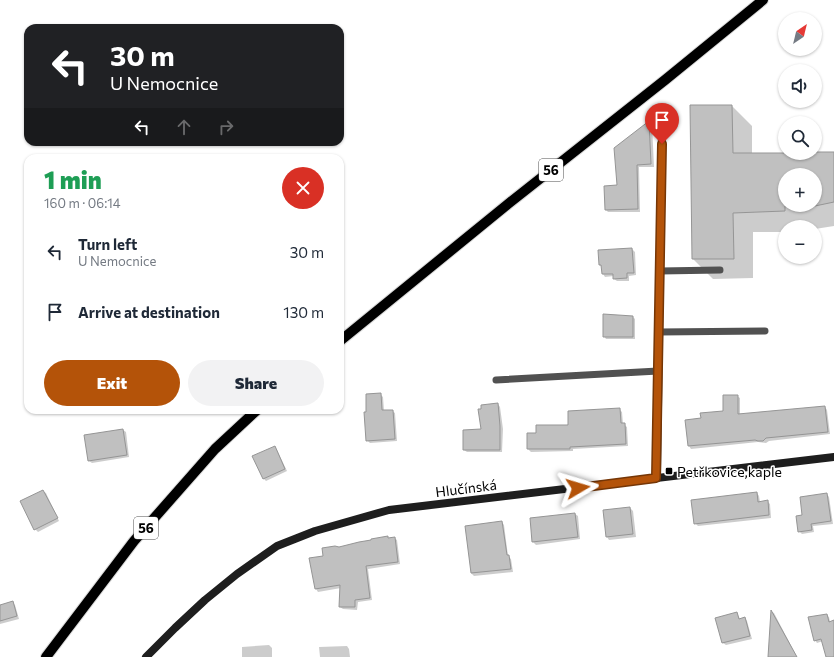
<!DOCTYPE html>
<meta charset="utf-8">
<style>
:root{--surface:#fff;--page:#f2f2f3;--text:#1f2937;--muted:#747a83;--accent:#b45309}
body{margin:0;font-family:Commissioner,sans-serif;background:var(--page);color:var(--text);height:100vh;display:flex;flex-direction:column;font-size:15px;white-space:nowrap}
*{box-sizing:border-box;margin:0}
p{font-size:13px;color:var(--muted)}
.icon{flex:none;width:22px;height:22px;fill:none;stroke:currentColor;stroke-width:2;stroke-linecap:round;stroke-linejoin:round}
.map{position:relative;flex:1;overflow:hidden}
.sheet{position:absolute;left:24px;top:154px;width:320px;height:260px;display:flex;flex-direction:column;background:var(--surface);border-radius:12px;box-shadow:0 1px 3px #0004}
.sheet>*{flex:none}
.hud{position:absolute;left:24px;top:24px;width:320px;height:122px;border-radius:12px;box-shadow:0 1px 3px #0004;background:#202124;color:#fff;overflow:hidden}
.needle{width:26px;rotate:35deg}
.buttons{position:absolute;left:778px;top:12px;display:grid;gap:8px}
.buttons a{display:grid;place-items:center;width:44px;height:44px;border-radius:50%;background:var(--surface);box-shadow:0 1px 3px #0004;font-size:20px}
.pin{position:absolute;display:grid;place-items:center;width:34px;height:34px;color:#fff;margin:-41px -17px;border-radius:50% 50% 50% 0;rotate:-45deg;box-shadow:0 0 4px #0007}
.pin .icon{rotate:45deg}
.me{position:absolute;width:44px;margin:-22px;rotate:83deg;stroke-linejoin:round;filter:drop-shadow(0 0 3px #0008)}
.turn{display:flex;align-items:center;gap:14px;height:84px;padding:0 20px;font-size:18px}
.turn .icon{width:52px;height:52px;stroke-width:2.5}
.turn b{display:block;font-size:28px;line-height:34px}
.lanes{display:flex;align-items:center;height:38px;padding:0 20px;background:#0003;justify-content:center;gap:20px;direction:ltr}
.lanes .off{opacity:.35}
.round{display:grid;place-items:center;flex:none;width:42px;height:42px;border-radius:21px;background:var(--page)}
.summary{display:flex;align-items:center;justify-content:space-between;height:68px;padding:0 20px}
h1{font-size:24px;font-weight:800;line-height:30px;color:#1e9e55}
.button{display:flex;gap:8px;margin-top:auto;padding:8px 20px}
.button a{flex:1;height:46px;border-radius:24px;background:var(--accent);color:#fff;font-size:16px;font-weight:800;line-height:46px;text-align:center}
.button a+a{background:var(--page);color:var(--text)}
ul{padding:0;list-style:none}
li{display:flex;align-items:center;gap:12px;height:60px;padding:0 20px}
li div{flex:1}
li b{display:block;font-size:15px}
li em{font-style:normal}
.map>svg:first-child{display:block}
.shadow{fill:#0003;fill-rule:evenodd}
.building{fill:#c0c0c0;stroke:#959595}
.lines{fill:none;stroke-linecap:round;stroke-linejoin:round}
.primary-casing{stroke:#dbdbdb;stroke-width:12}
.lane{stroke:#515151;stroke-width:7}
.street{stroke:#515151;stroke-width:8}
.secondary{stroke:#1e1e1e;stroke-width:8}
.primary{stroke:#000;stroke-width:10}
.route-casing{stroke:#753606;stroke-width:10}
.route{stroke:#b45309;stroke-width:7}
.poi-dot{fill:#000;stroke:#fff;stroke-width:1.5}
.labels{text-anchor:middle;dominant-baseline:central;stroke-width:3;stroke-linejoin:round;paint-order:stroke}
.shield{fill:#fff;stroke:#4c4c4c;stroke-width:1}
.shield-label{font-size:13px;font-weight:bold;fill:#000}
.poi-label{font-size:14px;fill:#000;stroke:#fff;text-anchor:start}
.street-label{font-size:14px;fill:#000;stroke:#fff}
</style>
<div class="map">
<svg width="834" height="657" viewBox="0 0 834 657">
<rect width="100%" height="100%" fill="#fff"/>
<g class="shadow">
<path d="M732,106L752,126V154L834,153V226L815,229V227H785V232H753V278L713,279L693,259ZM785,175H815V205H785Z"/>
<path d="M649,122L652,124L654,167H639L640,212H608L606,210L618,186L615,149Z"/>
<path d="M632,249L635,252L636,275L629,276V281H617L614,279V276L605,277L603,274L602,267L600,265Z"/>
<path d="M604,315L633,317L635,319V339H606L604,336Z"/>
<path d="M380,394L383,397L384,411H392L395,413L397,441L370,443L367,440V412Z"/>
<path d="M737,396L740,398V415L825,407L827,410L830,434L769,441L766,443L758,442L691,449L689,446L686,421L702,419L724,412Z"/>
<path d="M498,404L500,407L503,429L502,452H467L464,450L483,430L482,410Z"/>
<path d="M619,409L622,412L623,424L627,427L628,446L573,449V451L531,452L528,449L537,434Z"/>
<path d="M123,430L126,432L129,457L92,463L89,461Z"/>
<path d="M275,447L277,450L287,471L266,481L263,478Z"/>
<path d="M43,491L46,493L59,521L38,532L35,529Z"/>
<path d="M757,493L759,496L760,502L767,501L770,504L771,518L698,526L695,523Z"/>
<path d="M827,494L829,497L833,524L813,526L814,532L802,534L799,531L803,516Z"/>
<path d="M630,508L633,511L636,537L609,540L607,537Z"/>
<path d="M575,514L578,516L580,539L536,545L533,542L531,519Z"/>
<path d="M502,522L504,525L508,556L511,559L513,572L474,576L471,573L466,527Z"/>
<path d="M394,538L397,540L400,564L368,569L372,600L358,602L357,610L343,609L340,607L341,588L318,592L316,589L311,559L324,557L339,548Z"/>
<path d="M12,602L15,605L19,619L0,624V605Z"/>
<path d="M772,612L774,613L797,657H769Z"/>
<path d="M737,613L740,619L745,618L747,621L752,639L726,645L723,643L717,618Z"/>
<path d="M826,615L829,617L830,622L834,621V646L823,641L817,643L815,640Z"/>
<path d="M269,645L272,648V657H242V647Z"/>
<path d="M347,646L349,649L350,657H360H320L319,647Z"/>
</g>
<g class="building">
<path d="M690,105H732L733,153H815V152H834V202L815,206V175H785V211L733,213L734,259H692Z"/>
<path d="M649,121L651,164L637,165L638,209L605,210L604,186L617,185L614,148Z"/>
<path d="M632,248L634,273H627V278L613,279V274H602L601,265H599L598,250Z"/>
<path d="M603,314L633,316V337H603Z"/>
<path d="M381,393L382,410H393L395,439L366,441L364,412H366V394Z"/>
<path d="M723,395H738V414L825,406L828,432L766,438L763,441H758L755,440L688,446L685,420L701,418L700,413L723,411Z"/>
<path d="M498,403L500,426V450H463V430L481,429L478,409H481V405Z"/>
<path d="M620,408L621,423H625L626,444L570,447V449H527V433H536V425H568V411Z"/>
<path d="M123,429L127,455L88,461L84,435Z"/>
<path d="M275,446L285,469L263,479L252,456Z"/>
<path d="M43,490L58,518L34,530L20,501Z"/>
<path d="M757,492L758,502L768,500L769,515L694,524L691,500Z"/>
<path d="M827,493L831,521L811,524L812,530L798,532L796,516L802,515L800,497Z"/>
<path d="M630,507L633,534L606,537L603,510Z"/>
<path d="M575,513L578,537L532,542L530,518Z"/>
<path d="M502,521L507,555H509L511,569L471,573L465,526Z"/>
<path d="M388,536V538L395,537L398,562L366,566L370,598L355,600V607H339L340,585L315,589L309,558L323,556L322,548L335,546L339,547L359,542L371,540V539Z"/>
<path d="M13,601L17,616L0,621V605Z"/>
<path d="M771,610L792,648L797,657H768Z"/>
<path d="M737,612L739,619L745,617L750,636L722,643L715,618Z"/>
<path d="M827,614L829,622L834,620V657H826L821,639L814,641L808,617Z"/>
</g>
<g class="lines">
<defs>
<g id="primary">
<path d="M340,341L508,204L665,80L763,0"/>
<path d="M46,657L134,541L215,449L257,410"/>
</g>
</defs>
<use href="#primary" class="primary-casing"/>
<g class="lane">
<path d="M660,271L720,270"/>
<path d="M659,332L765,331"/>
<path d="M496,380L658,371"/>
</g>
<path class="street" d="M657,478L662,128"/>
<path class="secondary" d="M146,657L175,628L205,600L237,574L277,546L315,531L389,510L834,457"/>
<use href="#primary" class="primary"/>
</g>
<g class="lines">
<defs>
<path id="route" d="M578,488L656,478L662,144"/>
</defs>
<use href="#route" class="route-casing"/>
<use href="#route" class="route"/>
</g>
<rect class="poi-dot" x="665" y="467" width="8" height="8" rx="2"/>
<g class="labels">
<g class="shield">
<rect x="539" y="159" width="24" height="22" rx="3"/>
<rect x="134" y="517" width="24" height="22" rx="3"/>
</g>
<g class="shield-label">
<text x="551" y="170">56</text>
<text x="146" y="528">56</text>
</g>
<g class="poi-label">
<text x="677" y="471">Petřkovice,kaple</text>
</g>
<g class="street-label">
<text transform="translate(466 488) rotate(-7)">Hlučínská</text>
</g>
</g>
</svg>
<div class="buttons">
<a><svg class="needle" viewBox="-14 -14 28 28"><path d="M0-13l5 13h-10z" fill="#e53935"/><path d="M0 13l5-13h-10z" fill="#747a83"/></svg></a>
<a><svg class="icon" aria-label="sound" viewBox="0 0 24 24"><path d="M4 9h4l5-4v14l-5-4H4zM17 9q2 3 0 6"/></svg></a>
<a><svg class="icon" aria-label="search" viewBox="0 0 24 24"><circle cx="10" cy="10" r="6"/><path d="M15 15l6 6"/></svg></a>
<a>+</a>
<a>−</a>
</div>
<div class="pin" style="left:662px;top:144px;background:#d93025"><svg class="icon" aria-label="arrive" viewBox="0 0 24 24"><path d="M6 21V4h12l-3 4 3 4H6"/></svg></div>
<svg class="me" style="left:578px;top:488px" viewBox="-20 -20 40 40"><path d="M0-17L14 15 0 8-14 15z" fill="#b45309" stroke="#fff" stroke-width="4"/></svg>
<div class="hud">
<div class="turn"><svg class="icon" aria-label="left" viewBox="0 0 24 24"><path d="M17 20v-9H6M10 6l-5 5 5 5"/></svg><div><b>30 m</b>U Nemocnice</div></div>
<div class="lanes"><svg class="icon" aria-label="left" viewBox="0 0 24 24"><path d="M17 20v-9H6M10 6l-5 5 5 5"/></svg><svg class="icon off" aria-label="ahead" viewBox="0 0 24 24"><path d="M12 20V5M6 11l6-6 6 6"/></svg><svg class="icon off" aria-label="right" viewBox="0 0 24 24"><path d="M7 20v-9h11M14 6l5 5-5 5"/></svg></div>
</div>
<section class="sheet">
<div class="summary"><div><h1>1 min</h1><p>160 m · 06:14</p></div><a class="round" style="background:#d93025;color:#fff"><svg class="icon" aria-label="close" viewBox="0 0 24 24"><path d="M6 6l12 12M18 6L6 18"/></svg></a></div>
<ul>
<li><svg class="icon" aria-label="left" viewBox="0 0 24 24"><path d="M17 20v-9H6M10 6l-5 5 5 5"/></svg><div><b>Turn left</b><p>U Nemocnice</p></div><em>30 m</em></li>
<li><svg class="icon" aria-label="arrive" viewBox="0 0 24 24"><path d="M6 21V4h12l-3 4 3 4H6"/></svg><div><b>Arrive at destination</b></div><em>130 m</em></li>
</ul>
<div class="button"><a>Exit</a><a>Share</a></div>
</section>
</div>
